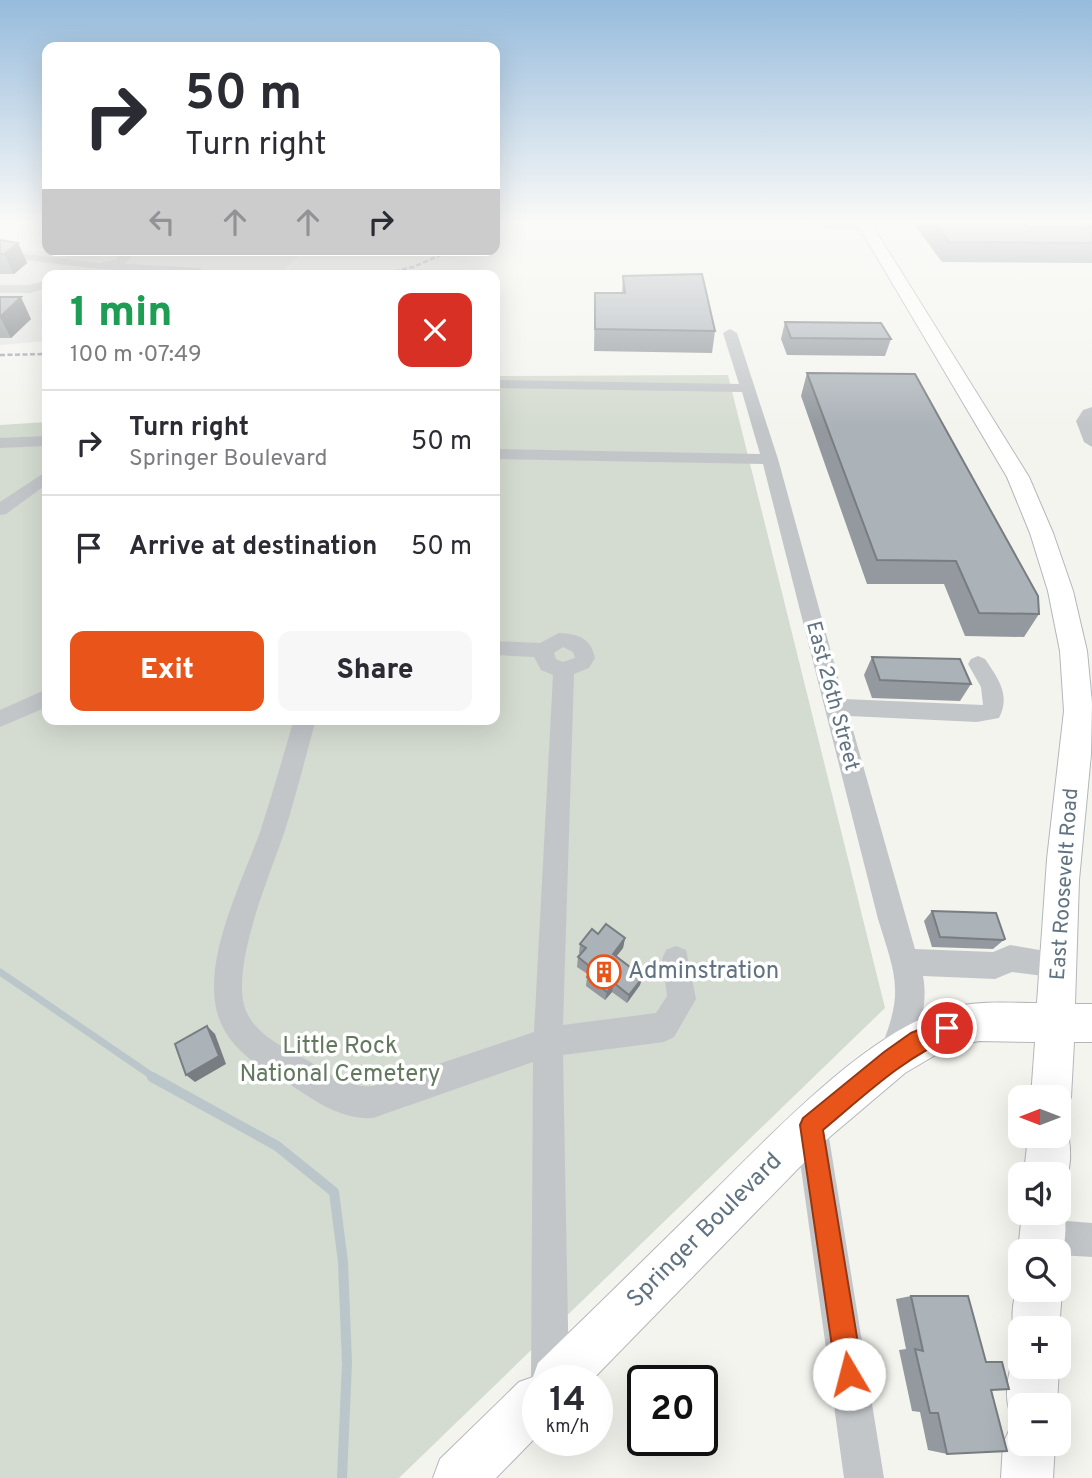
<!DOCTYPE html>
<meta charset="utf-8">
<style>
:root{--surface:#fff;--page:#f7f7f7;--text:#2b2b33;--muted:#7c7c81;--line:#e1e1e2;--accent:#e9541a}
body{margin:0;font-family:Overpass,sans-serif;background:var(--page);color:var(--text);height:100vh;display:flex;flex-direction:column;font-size:26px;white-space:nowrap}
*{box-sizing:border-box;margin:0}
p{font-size:23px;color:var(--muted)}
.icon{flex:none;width:38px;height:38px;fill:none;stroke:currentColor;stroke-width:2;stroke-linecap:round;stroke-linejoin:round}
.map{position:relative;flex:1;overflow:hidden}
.sheet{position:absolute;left:42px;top:270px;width:458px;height:455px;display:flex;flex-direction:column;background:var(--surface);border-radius:14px;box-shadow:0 7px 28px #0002}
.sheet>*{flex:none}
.banner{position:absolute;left:42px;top:42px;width:458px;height:214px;border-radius:14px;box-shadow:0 7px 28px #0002;background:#fff;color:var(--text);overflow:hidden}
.needle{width:46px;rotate:270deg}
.controls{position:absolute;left:1008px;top:1085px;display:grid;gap:14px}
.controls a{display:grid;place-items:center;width:63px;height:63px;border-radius:14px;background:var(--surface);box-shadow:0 7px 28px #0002;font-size:35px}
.speed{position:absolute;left:522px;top:1365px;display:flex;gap:14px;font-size:35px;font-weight:700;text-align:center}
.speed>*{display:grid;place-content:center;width:91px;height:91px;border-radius:50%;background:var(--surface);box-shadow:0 7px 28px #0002;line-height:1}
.speed small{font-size:18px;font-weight:400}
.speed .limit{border:4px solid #111;border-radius:10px;background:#fff;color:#111}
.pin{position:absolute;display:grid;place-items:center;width:60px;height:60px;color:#fff;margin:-30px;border:4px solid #fff;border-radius:50%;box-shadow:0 2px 7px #0007}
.me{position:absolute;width:77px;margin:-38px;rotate:352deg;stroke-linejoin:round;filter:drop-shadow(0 0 5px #0008)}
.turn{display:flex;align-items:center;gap:24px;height:147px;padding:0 28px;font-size:32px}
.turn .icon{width:91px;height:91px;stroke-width:2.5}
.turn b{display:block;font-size:49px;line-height:60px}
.lanes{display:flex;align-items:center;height:66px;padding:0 28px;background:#0003;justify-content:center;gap:35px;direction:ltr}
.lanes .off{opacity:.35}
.round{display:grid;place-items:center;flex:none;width:74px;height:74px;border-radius:14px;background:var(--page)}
.head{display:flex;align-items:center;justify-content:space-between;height:119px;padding:0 28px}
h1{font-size:42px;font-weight:800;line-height:52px;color:#1e9e55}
.cta{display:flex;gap:14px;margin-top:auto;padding:14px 28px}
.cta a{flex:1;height:80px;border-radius:14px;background:var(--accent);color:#fff;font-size:28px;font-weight:800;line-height:80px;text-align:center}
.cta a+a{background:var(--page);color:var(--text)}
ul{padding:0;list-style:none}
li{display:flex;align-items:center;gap:21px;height:105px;padding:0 28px;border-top:2px solid var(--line)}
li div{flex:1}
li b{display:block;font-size:26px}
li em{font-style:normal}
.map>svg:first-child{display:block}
.built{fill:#e4e5e3}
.green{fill:#d4dbd0}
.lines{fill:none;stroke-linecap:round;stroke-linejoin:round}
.stream-far1{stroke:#bbc6cb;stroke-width:7}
.stream{stroke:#bbc6cb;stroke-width:10}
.major-casing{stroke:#b3b7bb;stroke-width:2}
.minor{fill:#c3c6c9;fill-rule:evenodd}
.major{fill:#fff;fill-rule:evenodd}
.rail{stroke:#a0a6ac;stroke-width:2.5;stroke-dasharray:5 2.5;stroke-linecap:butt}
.wall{fill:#93999e}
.shaded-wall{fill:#787d81}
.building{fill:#abb2b8;stroke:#787d81;stroke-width:2}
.route{fill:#e9541a;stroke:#973711;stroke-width:2}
.labels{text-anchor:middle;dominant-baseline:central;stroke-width:7;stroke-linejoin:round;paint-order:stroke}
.street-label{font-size:21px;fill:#617281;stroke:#fff}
.near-poi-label{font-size:24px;fill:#617281;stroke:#fff;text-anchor:start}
.near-park-label{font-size:24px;fill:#647860;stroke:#fff}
.near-street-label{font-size:24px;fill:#617281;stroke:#fff}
</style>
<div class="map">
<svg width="1092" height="1478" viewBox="0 0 1092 1478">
<rect width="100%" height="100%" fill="#f4f4ef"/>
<path class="built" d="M0,248L40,252L300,255L278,275H47V341L0,345Z"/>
<path class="green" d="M728,375L885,1008L399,1478H0V425L47,422V719H495V376Z"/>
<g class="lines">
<path class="stream-far1" d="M0,972L155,1078"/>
<path class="stream" d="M152,1077L277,1146L334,1192L343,1262L347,1363L342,1478"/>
<defs>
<g id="major">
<path d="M855,220H869L1029,477L1053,533L1073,591L1087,651L1092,703L1091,754L1079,880L1075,1004H1092V1042H1074L1071,1097L1065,1111L1059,1114V1097H1031L1035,1042L979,1041L949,1047L905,1073L826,1140L591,1381H537V1436L496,1478H433L440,1459L519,1382L533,1377L538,1363C597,1306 655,1249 714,1191C773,1133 867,1032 947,1009C976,1000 1007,1003 1037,1003L1047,859L1064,711L1060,651L1048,591L1030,533L1007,477Z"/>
<path d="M1059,1119L1064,1121C1072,1141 1074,1174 1059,1190V1174H1024L1028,1136H1059Z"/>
<path d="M1060,1197C1068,1218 1067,1242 1059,1263V1251H1020V1256L1018,1251L1022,1213H1059Z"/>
<path d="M1020,1279V1290H1059V1281L1062,1290L1059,1331V1328H1020V1345C1008,1327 1012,1299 1020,1279Z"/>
<path d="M1020,1348V1367H1059L1057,1405H1020V1444H1055L1053,1478H1001L1003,1444L1011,1426L1016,1424C1001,1404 1007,1372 1017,1350Z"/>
</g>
</defs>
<use href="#major" class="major-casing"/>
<g class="minor">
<path d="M816,220L866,224L871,227L866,230L826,229Z"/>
<path d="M1010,220C1030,220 1035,238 1060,235L1046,220H1057L1073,236C1052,250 1025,238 1010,220Z"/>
<path d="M125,250H137L125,264L200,268L208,275L99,269L0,257V251L99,263L115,260Z"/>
<path d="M47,280V288L31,293H0V285H30Z"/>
<path d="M730,329L737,333L778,459L844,699L983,705L981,687L968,664L971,659L978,656L985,659C998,678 1011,695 999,718L977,722L849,716L915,949L993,952L1010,945L1069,955L1073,965L1069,975L1059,978L1012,972L995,979L923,976C929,1008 917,1035 905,1064L894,1068L883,1064L879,1053C904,992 897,980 878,919L763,464L495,459V449L760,454L742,392L495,388V380L739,384L723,333Z"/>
<path d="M1092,407V447L1084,442L1076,421L1083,410Z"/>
<path d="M47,436V446L0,448V438Z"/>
<path d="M47,471V484L6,514L0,515V502Z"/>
<path d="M559,633C578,634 591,638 595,658L589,668L574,674L563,1025L656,1013L667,996L662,959L666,950L676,946L686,950L696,999L674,1037L664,1042L563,1055L569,1380L537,1381V1394L531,1380L533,1062L373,1118C339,1120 313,1099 286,1082C255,1064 227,1048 217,1012C203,958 242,882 260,832C272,795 283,757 294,719H316C306,755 297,792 286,827C272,871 227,971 247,1013C258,1036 285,1048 305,1059C328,1072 345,1088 373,1086L534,1032L553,675L541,670L534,657L495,655V641L540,643ZM563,647L573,652L575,658L563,662L556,659L554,653Z"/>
<path d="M47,689V707L0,727V710Z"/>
<path d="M811,1109L822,1114L827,1125L884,1478H844L795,1125L800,1114Z"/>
<path d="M1042,1219L1092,1223V1257L1059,1255V1251H1037L1030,1248L1025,1236L1030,1224Z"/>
</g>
<use href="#major" class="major"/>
<g class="rail">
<path d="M380,275L413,267L452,250"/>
<path d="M0,355L47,354"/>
</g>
</g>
<g class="wall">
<path d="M495,220H810L809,224L785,223Z"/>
<path d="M911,220H1020L1026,227H1085L1077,220H1092V263L942,262Z"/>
<path d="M0,240L18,243L27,263L14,274H0Z"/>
<path d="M623,276L715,331L712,353L594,351L595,293H622Z"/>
<path d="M0,297L31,319L11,338H0Z"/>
<path d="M785,322L891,339L885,356L787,355L781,339Z"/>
<path d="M807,373L1039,614L1024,637L965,636L944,584H867L801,396Z"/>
<path d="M872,657L971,684L960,701L872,698L864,675Z"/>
<path d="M932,911L1005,939L993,949L932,947L924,921Z"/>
<path d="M598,934L625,938L623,948L616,957L640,985L627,1003L612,992L605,1000L586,986L587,977L589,975L577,967L578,957L581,954L579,953L580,944Z"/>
<path d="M911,1296L991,1390L947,1454L928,1450L920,1412L912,1411L899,1350L906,1349L896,1299Z"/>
</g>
<g class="shaded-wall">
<path d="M18,243L27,263L14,274L4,254Z"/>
<path d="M21,297L31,319L11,338L0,317Z"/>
<path d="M625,938L623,948L611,963L613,954Z"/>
<path d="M643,977L640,985L627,1003L629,995Z"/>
<path d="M614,983L612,992L605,1000L607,992Z"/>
<path d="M207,1026L215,1034L226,1064L195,1082L186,1075Z"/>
</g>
<g class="building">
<path d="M932,220H1020L1026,227H1092V243L949,242Z"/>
<path d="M0,240L18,243L4,254H0Z"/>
<path d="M702,274L715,331L595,329V293H625L623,276Z"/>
<path d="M0,297H21L0,317Z"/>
<path d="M785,322L881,323L891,339L791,338Z"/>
<path d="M807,373L915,374L1038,596L1039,614L979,613L956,561L877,560Z"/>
<path d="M872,657L960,659L971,684L880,680Z"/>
<path d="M932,911L996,913L1005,939L1003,940L940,937Z"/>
<path d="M606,924L625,938L613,954L643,977L629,995L614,983L607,992L587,977L593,969L578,957L586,948L580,944L592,929L598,934Z"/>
<path d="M207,1026L219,1056L186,1075L175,1044Z"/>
<path d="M911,1296H968L986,1362H1002L1009,1389L991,1390L1007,1451L947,1454L938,1413H930L915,1349L923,1351Z"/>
</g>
<linearGradient id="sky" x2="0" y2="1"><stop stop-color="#96bbdc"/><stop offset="0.52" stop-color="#fafaf8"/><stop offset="1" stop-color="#fafaf8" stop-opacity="0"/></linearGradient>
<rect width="1092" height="427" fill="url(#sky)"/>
<path class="route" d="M947,1018L955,1021L958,1028L955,1036C904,1057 865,1095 823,1130L863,1374L859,1384L849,1388L840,1384L836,1374L800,1125L803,1118L884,1052L911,1033Z"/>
<defs>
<symbol id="building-ring" viewBox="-11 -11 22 22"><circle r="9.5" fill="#fff" stroke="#e9541a" stroke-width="1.5"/><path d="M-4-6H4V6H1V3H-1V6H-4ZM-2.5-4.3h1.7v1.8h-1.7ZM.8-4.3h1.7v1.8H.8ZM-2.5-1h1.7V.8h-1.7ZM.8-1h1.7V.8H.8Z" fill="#e9541a"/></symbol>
</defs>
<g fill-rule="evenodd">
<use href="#building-ring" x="585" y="953" width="38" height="38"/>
</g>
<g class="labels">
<g class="street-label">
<text transform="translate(832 696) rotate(75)">East 26th Street</text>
<text transform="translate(1065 884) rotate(-86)">East Roosevelt Road</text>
</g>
<g class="near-poi-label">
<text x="628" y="972">Adminstration</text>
</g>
<g class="near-park-label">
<text x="340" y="1047">Little Rock<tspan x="340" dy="28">National Cemetery</tspan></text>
</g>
<g class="near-street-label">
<text transform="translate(705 1231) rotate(-45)">Springer Boulevard</text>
</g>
</g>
</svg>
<div class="controls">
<a><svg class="needle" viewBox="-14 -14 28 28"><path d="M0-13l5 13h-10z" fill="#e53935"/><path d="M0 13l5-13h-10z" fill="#7c7c81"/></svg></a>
<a><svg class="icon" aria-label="sound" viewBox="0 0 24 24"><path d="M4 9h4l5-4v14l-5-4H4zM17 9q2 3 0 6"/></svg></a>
<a><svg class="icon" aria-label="search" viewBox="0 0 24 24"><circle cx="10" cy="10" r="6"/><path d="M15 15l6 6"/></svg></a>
<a>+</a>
<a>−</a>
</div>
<div class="speed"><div>14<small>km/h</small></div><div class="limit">20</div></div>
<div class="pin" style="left:947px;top:1028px;background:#d93025"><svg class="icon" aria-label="arrive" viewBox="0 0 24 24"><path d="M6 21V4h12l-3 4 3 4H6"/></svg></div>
<svg class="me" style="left:849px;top:1374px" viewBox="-20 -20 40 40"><circle r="19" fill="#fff"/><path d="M0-13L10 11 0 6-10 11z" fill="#e9541a"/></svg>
<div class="banner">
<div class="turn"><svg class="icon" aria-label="right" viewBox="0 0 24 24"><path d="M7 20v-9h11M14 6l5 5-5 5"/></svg><div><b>50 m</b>Turn right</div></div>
<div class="lanes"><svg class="icon off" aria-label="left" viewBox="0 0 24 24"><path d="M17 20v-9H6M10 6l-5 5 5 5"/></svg><svg class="icon off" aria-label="ahead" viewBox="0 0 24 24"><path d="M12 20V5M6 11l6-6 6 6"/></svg><svg class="icon off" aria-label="ahead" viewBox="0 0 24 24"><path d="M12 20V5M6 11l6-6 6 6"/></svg><svg class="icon" aria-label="right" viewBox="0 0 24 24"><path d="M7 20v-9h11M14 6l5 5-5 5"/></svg></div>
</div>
<section class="sheet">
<div class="head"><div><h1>1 min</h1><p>100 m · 07:49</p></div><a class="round" style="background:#d93025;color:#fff"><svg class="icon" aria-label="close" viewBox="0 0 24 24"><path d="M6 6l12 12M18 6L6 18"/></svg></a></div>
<ul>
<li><svg class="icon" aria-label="right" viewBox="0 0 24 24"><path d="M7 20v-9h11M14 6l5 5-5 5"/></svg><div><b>Turn right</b><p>Springer Boulevard</p></div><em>50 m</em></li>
<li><svg class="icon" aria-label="arrive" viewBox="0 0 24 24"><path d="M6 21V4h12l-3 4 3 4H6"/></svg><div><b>Arrive at destination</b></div><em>50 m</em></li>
</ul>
<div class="cta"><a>Exit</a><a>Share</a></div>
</section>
</div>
